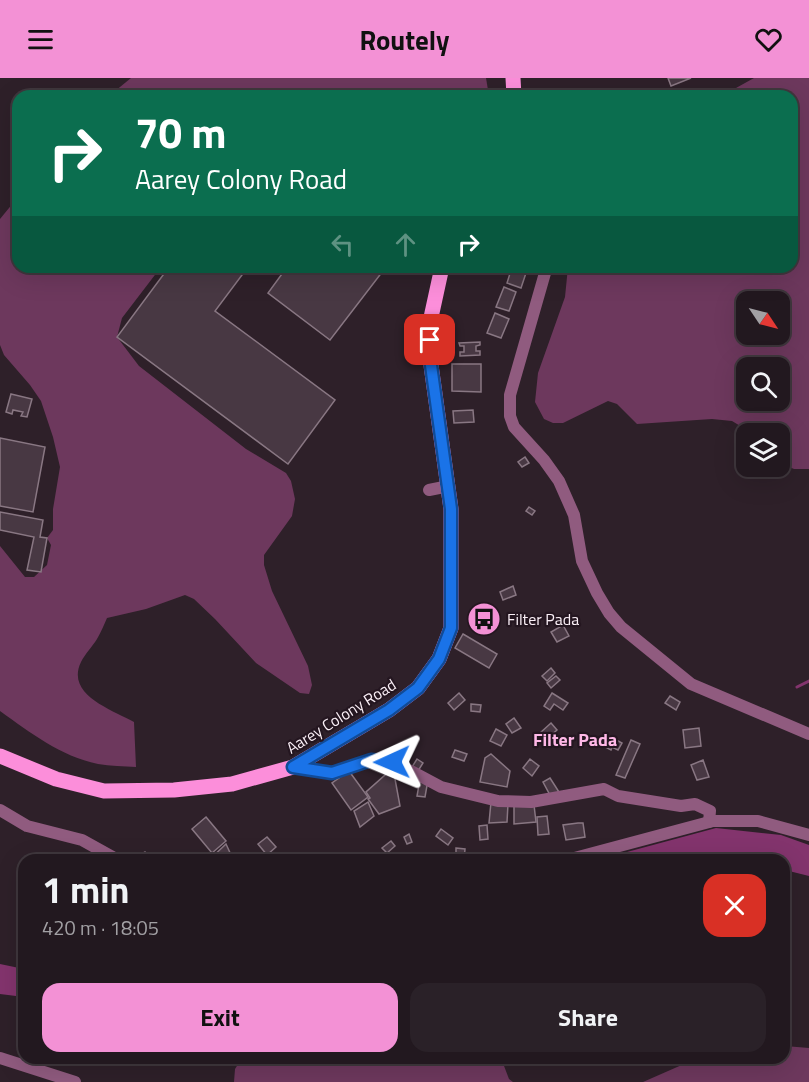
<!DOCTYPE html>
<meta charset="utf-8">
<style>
:root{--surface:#22181f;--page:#2a2128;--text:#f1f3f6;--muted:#a2a0a4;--line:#3f373d;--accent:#f391d5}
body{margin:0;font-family:"Titillium Web",sans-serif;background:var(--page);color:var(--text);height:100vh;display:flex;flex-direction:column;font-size:22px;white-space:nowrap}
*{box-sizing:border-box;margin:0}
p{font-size:20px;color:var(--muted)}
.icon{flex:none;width:33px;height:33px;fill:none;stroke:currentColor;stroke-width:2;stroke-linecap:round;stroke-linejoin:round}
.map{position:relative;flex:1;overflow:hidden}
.drawer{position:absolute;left:18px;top:776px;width:772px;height:210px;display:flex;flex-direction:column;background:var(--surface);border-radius:18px;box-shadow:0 6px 24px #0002,0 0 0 2px var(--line)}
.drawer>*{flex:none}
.guide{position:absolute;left:12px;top:12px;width:786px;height:183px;border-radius:18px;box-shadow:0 6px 24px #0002,0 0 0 2px var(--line);background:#0b6e4f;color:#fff;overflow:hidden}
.needle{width:39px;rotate:125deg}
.buttons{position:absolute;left:736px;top:213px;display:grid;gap:12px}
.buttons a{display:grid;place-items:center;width:54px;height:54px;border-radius:12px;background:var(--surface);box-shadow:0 6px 24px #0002,0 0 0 2px var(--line);font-size:30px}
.pin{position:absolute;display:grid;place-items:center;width:51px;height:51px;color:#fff;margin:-26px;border-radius:12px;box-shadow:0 3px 9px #0006}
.me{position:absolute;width:66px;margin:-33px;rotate:269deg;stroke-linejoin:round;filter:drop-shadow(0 0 4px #0008)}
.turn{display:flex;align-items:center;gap:21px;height:126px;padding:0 24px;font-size:27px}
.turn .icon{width:78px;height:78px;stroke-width:2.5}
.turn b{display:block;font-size:42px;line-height:51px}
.lanes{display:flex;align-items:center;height:57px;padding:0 24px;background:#0003;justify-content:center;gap:30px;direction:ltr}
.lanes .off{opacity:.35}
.round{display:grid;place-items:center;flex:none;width:63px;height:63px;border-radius:18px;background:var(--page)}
.overview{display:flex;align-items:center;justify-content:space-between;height:102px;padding:0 24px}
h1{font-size:36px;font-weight:700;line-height:45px}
.button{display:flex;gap:12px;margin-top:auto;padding:12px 24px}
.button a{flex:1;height:69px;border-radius:18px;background:var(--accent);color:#111;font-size:24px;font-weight:700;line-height:69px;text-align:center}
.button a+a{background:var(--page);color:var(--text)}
header{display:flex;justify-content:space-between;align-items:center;height:78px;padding:0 24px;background:var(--accent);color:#111;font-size:27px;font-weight:700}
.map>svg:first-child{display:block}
.green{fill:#6d385d;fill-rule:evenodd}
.water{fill:#83346d}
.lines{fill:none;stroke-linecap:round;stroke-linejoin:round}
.stream{stroke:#83346d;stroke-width:3}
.building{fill:#483843;stroke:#897783;stroke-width:1.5}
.minor{stroke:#905b7f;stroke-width:12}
.major{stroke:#fc8eda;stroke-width:15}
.route-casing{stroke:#114b97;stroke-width:15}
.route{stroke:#1a73e8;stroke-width:10}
.labels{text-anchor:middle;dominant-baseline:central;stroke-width:4.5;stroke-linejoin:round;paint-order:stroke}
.poi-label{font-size:16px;fill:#faeff6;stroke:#241620;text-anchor:start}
.street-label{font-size:16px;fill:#faeff6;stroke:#241620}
.neighbourhood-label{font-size:18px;font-weight:bold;fill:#ffb8e7;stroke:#241620}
</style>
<header><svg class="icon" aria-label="menu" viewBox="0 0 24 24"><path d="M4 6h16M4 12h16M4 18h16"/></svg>Routely<svg class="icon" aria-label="heart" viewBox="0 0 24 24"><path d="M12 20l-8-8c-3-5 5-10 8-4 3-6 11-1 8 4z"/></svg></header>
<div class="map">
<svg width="809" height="1004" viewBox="0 0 809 1004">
<rect width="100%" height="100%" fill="#2e2029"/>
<g class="green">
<path d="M131,0H486L489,18H109Z"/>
<path d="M754,0H809V391H794L780,385V356L752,355L732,343L712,341L637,346L617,326L608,323L563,345H553L544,341L535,324L538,295L565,219L568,189H792V18H709L736,10ZM747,224H780V256H747ZM747,290H780V322H747Z"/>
<path d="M18,119V189H161L122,240L117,259L139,288L246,371L286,395L291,403L295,421L292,438L264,477V487L272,513L308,588L312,607L309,616L300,615L256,585L215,541L194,521L185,517L146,531L107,540C104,547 101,554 97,561C92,569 85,576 81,584C65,617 113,632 134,644L136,689C124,688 110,688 98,686C60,678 31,655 0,633V468L25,499H34L47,487L51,467L47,460L53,452V431L60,389L53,359L41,323L30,307L4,277L0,267V141Z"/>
<path d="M785,968L809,970V1004H643L684,986L685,980H784Z"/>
<path d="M242,980H501L509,1001L513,1004H234L235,991Z"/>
</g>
<g class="water">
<path d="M716,750L781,757L809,767V798L785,792L784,782L735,780L601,781Z"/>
<path d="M0,886L24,891V919L0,916Z"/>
</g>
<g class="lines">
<path class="stream" d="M797,609L809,603"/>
</g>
<g class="building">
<path d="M668,0H691L671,8Z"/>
<path d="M169,189H248L215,233L335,322L288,386L117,259Z"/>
<path d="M287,189H386L330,262L268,215Z"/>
<path d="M512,189H528L521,210L507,205Z"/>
<path d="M504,209L516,214L509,233L496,229Z"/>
<path d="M495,235L509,241L501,260L487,255Z"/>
<path d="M480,264V267L476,268V273H480V277L460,278V274H464V268H460L459,265Z"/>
<path d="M452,286H481V314L452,313Z"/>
<path d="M11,316L32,321L27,339L21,338L23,334L13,332L12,336L6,334Z"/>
<path d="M473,332L474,344L454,345L453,333Z"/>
<path d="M0,360L45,369L33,434L0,428Z"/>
<path d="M525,379L529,385L522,389L518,384Z"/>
<path d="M529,429L535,433L532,437L526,433Z"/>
<path d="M0,434L43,442L40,459L47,460L41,494L27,492L34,459L0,452Z"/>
<path d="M513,508L516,517L503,522L500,514Z"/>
<path d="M563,547L569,558L557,564L551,554Z"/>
<path d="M463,556L497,576L489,590L455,570Z"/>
<path d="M551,590L555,595L547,603L542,598Z"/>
<path d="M556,598L560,602L551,610L547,605Z"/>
<path d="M459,615L465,622L454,632L448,625Z"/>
<path d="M552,615L568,625L563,632L554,626L550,632L544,628Z"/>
<path d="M670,618L680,624L676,632L665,625Z"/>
<path d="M471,626L481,627L480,634L471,633Z"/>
<path d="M514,640L521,650L512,655L506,646Z"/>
<path d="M551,645L557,652L545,663L540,658L542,656L540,655Z"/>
<path d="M699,650L701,668L685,670L683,652Z"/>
<path d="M496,651L507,657L501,668L490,663Z"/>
<path d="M609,658L622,665L618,672L612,669L611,672L603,668Z"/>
<path d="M631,662L640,666L625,700L616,697Z"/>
<path d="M455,672L467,676L464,683L452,679Z"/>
<path d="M491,676L510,693L507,709L480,704L485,680Z"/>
<path d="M417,681L423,685L418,693L412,689Z"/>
<path d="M530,681L539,688L532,698L523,690Z"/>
<path d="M703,682L709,699L697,702L691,687Z"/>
<path d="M393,690L400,728L379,736L368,721L370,720L366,714Z"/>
<path d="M349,693L368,719L351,732L332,705Z"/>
<path d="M550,700L559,714L551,719L543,704Z"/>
<path d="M420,701L428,702L425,719L417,718Z"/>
<path d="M368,724L374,738L360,749L354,733Z"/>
<path d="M491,724L508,726L507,744L489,745Z"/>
<path d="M514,726L534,727L536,744L514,746Z"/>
<path d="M547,738L549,756L538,757L537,739Z"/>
<path d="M206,739L226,763L212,775L192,751Z"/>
<path d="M578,745H583L585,759L566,762L563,747Z"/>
<path d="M487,747L488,761L480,762L479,748Z"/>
<path d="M441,751L453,760L448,767L436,758Z"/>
<path d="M409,756L412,764L407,766L404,759Z"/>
<path d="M267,759L276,769L267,777L258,766Z"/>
<path d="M391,763L395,768L387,775L382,770Z"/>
<path d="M226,766L232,779L229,782H209Z"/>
<path d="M456,770L465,771L464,782H456Z"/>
<path d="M145,774L149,782H132V781Z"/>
</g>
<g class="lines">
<g class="minor">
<path d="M545,189V195L510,317V338L514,349L544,382L559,403L574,437L582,483L597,515L609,535L621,549L691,606L809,656"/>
<path d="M429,412L449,408"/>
<path d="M293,689L332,695L371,682H382L411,693L441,709L498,723L531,724L604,711L618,718L681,728L695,726L710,733L709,744"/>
<path d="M0,732L27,748L82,762L118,782"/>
<path d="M567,782L713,743H758L809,757"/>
<path d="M0,980L75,1004"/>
</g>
<g class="major">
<path d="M513,0L514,18"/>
<path d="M0,678L56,701L104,713L174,712L232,706L293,689L389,632L418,610L439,581L451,550V431L430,280V244L442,189"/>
</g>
</g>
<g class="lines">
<defs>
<path id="route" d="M392,684L371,682L332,695L293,689L389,632L418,610L439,581L451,550V431L430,280V262"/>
</defs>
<use href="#route" class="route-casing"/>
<use href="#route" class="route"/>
</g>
<defs>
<symbol id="bus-disc" viewBox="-11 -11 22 22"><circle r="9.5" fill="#f391d5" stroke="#241620"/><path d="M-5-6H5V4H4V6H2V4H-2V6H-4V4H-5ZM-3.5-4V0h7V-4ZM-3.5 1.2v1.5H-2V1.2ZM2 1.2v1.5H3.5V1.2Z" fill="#111"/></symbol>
</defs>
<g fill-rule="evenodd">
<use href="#bus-disc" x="465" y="522" width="38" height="38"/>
</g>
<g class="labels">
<g class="poi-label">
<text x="507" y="541">Filter Pada</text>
</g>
<g class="street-label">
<text transform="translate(341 638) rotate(-32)">Aarey Colony Road</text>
</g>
<g class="neighbourhood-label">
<text x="575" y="661">Filter Pada</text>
</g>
</g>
</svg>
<div class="buttons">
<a><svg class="needle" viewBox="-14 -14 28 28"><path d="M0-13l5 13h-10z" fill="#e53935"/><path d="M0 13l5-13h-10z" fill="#a2a0a4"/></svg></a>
<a><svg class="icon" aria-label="search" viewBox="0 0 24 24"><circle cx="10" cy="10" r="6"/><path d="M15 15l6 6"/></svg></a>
<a><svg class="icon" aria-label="layers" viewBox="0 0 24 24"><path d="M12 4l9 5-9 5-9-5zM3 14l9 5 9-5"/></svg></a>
</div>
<div class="pin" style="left:430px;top:262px;background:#d93025"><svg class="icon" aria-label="arrive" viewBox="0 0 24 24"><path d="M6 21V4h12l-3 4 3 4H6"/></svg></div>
<svg class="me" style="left:392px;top:684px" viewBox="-20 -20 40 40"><path d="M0-17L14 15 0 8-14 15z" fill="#1a73e8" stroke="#fff" stroke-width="4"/></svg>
<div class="guide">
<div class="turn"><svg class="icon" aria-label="right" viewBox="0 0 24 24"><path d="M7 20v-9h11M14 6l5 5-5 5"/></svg><div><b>70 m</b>Aarey Colony Road</div></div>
<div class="lanes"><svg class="icon off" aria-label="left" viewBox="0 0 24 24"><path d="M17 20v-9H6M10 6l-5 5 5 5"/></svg><svg class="icon off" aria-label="ahead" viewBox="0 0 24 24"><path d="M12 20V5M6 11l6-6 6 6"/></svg><svg class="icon" aria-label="right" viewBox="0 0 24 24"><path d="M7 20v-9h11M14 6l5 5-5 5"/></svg></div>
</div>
<section class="drawer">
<div class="overview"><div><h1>1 min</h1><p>420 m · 18:05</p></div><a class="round" style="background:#d93025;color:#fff"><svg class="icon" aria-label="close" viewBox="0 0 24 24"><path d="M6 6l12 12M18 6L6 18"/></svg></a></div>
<div class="button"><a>Exit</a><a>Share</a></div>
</section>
</div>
